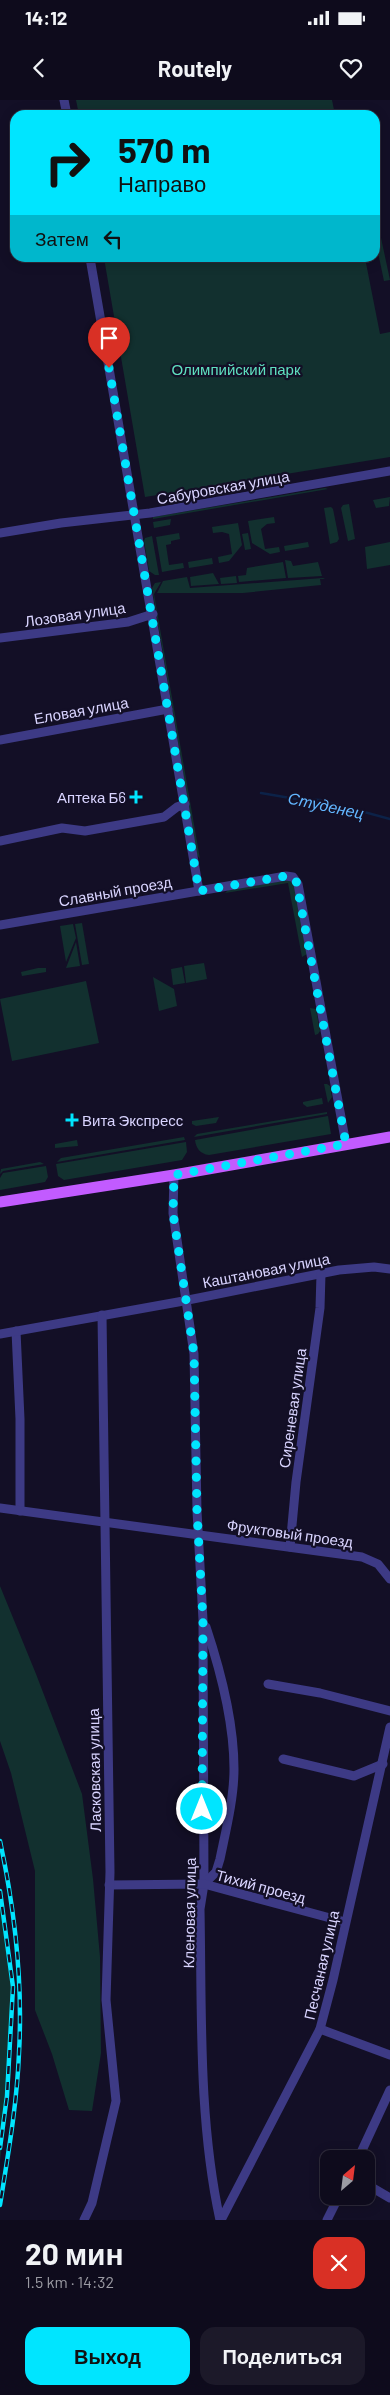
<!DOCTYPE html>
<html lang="ru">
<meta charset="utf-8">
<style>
:root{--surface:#0e0b1c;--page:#1c1929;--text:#f1f3f6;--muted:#9b9ba3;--line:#2e2b3b;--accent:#00e5ff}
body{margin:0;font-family:Barlow,sans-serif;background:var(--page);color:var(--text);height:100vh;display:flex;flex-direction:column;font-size:19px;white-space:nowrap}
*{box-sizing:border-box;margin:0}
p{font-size:16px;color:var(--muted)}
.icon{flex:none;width:28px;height:28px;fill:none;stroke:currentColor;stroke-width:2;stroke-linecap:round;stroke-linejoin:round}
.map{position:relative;height:2120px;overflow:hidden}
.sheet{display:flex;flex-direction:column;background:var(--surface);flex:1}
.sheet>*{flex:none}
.top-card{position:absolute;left:10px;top:10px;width:370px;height:152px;border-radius:15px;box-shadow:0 2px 12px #0003,0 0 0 1px var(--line);background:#00e5ff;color:#111;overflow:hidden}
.needle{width:32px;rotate:28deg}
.controls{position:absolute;left:320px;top:2050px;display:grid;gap:10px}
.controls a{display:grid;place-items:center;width:55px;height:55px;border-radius:10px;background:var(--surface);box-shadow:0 2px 12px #0003,0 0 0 1px var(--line);font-size:25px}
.pin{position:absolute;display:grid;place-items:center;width:42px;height:42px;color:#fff;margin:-51px -21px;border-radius:50% 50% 50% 0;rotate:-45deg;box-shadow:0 0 5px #0007}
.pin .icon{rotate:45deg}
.me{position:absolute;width:55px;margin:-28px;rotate:0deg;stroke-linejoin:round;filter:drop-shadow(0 0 4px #0008)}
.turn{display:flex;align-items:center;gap:18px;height:105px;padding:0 25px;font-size:22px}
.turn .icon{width:65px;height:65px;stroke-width:2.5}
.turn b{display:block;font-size:35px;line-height:42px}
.then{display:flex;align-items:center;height:48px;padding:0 25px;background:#0003;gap:10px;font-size:19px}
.round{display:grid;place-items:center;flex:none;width:52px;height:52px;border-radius:15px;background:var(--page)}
.headline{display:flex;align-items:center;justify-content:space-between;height:85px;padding:0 25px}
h1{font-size:30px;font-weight:700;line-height:38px}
.primary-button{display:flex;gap:10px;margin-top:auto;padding:10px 25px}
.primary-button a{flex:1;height:58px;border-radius:15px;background:var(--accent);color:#111;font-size:20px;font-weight:700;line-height:58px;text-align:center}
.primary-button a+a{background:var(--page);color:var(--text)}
.status{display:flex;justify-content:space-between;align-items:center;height:35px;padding:0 25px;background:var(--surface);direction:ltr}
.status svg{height:14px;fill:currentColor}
header{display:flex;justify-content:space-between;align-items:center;height:65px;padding:0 25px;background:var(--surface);font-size:22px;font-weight:700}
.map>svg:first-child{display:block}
.green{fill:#12302f}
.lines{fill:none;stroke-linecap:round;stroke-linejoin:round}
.stream{stroke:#0c2248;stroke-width:2.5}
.minor{stroke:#3d3a85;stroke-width:9}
.major{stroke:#c25bff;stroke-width:11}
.rail-casing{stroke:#00e5ff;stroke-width:4.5}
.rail{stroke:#130f26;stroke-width:2.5;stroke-dasharray:8;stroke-linecap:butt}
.route{stroke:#00e5ff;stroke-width:9;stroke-dasharray:0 16.2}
.poi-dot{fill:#00e5ff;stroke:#130f26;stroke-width:2}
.labels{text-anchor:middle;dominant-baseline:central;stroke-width:4.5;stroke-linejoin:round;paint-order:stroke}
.park-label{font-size:15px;fill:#5fe0c0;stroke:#130f26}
.street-label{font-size:15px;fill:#d9d4ff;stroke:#130f26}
.poi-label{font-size:15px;fill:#d9d4ff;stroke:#130f26;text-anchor:end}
.water-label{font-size:16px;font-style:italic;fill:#62b6ff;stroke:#130f26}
</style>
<div class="status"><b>14:12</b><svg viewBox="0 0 49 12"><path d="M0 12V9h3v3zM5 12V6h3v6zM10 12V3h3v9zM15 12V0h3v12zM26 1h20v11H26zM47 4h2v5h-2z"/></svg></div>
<header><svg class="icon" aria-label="back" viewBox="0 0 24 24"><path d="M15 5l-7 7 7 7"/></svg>Routely<svg class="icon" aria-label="heart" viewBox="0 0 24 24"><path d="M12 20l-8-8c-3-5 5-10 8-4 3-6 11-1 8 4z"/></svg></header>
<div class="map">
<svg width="390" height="2120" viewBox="0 0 390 2120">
<rect width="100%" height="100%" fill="#130f26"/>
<g class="green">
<path d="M76,0H332L335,15H79Z"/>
<path d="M380,133L390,180L384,181L375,138V134Z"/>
<path d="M104,158H365L380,234L390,232V357L145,397Z"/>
<path d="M325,388L328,389L153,419V417Z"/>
<path d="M390,397L389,406L376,408L373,400Z"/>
<path d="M349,404L355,439L348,441L341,408L343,405Z"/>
<path d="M331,407L333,409L339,439L337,442L330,444L324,408Z"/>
<path d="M274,417L275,423L267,424L261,429L265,449L279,447L280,452L270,454L252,443L248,421Z"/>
<path d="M171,419L170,425L154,428L153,422Z"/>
<path d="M238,423L242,445L229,461L219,463L218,457L232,454L229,434L222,432L213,433L212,427Z"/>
<path d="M179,433L180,439L171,441V444L166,445L169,465L183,463L184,468L162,472L156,437Z"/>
<path d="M248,433L251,449L245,450L242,434Z"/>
<path d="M152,436L159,475H155L149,471L144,441L145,438Z"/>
<path d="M308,442L309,447L285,451L284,446Z"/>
<path d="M390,442V465L367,469L365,447Z"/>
<path d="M212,458L213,464L189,468L188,462Z"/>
<path d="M285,460L291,461L293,466L318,462L322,476L288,478Z"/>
<path d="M283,462L286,478L239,482L238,476L246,475L247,468Z"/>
<path d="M213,473L219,484L191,486L190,477Z"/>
<path d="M236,476L237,483L221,484L220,478Z"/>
<path d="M187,477L190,488L323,478L325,479H320L321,485L243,493H157L163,481Z"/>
<path d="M161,482L154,494L200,759L197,755L152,488L155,483Z"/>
<path d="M288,780L294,782L307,854L302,857L288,783L225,793L228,790Z"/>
<path d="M82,823L89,864L82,865L75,824Z"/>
<path d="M73,824L76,838L66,862L60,826Z"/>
<path d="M76,842L80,866L66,868Z"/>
<path d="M204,863L207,879L186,883L184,866Z"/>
<path d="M182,867L185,883L173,885L171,869Z"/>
<path d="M38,868H46V872L22,876L21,872Z"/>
<path d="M153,877L174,889L177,906L159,911Z"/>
<path d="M86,881L99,943L12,961L0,899Z"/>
<path d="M310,908L316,909L320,931L318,934L315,935Z"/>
<path d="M327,984L330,986L332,997L328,1003L324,984Z"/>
<path d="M322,998L323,1004L307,1007L303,1004V1002Z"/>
<path d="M327,1012V1014L194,1037L197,1034Z"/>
<path d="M328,1016L331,1034L209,1055C200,1054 196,1048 195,1040Z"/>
<path d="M219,1017L216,1023L196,1026L192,1024V1021Z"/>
<path d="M184,1037L185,1040L57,1062L61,1058Z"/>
<path d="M77,1040L78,1046L55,1048V1044Z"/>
<path d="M186,1042L187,1052L182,1060L64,1080L58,1076L56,1064Z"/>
<path d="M40,1062L44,1064L3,1071L0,1074L1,1069Z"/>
<path d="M46,1066L48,1077L45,1082L0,1090V1078L3,1073Z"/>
<path d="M0,1486L36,1574L82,1694L93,1779L100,1857L101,1953L92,2011L69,2010L52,1954L35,1910V1771L11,1673L0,1641Z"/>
<path d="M0,1802L12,1894L11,1974L0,2061Z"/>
</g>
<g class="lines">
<path class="stream" d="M261,693L296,699L320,700L390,719"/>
<g class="minor">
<path d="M64,0L67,15"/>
<path d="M90,158L199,791"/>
<path d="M0,433L61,423L150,413L390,371"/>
<path d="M0,538L128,522L153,514"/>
<path d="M0,640L168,609"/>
<path d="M0,741L62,728L85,731L164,717L177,707L185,704"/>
<path d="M0,825L286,776L293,777L298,784L346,1044"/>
<path d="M174,1075L173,1113L194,1254L197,1411L203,1520L204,1784L200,1809C202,1912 198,2019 220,2120"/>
<path d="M16,1231L20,1319V1411"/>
<path d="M0,1234L178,1202L339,1170L374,1167L390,1169"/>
<path d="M0,1408L362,1457L378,1464L390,1479"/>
<path d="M290,1447L296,1382L320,1208L321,1174"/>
<path d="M268,1584L320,1593L390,1611"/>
<path d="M283,1659L354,1676L383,1664"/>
<path d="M204,1784L216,1772L220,1759C226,1730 234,1698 234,1669C234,1621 221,1572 206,1527"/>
<path d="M109,1785L204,1784L345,1822"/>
<path d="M320,1929L390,1955"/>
<path d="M358,2059L390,1990"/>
<path d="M366,2084L390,2098"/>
<path d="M84,2120L92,2103L116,2001L106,1900L110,1772L102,1215"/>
<path d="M221,2120L320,1929L333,1880L390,1627"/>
<path d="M327,2120L339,2096"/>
</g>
<path class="major" d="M0,1102L174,1075L390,1037"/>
<defs>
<g id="rail">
<path d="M0,1741C15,1811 23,1881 19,1953C17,2004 8,2055 0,2105"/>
<path d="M0,1791L13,1887L7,1996L0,2048"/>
</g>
</defs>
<use href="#rail" class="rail-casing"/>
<use href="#rail" class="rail"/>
</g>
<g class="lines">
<path class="route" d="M109,268L199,791L286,776L296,780L346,1044L174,1075L173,1113L194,1254L197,1411L203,1520L202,1709"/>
</g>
<g class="poi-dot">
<path d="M133.5 689.5h5v5h5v5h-5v5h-5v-5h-5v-5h5z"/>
<path d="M69.5 1012.5h5v5h5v5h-5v5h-5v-5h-5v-5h5z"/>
</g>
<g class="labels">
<g class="park-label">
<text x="236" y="269">Олимпийский парк</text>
</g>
<g class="street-label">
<text transform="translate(223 387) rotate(-10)">Сабуровская улица</text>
<text transform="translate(75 514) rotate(-8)">Лозовая улица</text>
<text transform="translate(81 610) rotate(-10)">Еловая улица</text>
<text transform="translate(115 791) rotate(-10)">Славный проезд</text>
<text transform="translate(266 1170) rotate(-11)">Каштановая улица</text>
<text transform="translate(292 1308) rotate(-82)">Сиреневая улица</text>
<text transform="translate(290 1433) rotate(8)">Фруктовый проезд</text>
<text transform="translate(94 1670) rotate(-91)">Ласковская улица</text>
<text transform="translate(261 1786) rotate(15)">Тихий проезд</text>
<text transform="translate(189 1813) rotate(-89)">Кленовая улица</text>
<text transform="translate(321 1865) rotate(-77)">Песчаная улица</text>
</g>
<g class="poi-label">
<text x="126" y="697">Аптека Б6</text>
<text x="82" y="1020" text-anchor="start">Вита Экспресс</text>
</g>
<g class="water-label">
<text transform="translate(326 705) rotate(12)">Студенец</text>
</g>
</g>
</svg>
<div class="controls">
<a><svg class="needle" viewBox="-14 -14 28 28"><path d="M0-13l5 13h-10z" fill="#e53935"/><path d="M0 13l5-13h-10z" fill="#9b9ba3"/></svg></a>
</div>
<div class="pin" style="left:109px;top:268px;background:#d93025"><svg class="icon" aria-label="arrive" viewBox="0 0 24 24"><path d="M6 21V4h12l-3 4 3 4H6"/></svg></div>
<svg class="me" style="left:202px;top:1709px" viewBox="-20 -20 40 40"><circle r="17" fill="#00e5ff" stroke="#fff" stroke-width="3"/><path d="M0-11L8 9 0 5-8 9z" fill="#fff"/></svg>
<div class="top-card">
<div class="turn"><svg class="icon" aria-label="right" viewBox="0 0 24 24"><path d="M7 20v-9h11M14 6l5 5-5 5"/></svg><div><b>570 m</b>Направо</div></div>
<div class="then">Затем<svg class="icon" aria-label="left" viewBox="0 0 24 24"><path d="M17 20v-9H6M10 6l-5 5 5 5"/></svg></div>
</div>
</div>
<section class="sheet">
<div class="headline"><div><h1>20 мин</h1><p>1.5 km · 14:32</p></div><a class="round" style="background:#d93025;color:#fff"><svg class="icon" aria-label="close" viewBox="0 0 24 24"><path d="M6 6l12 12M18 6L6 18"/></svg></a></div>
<div class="primary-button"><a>Выход</a><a>Поделиться</a></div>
</section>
